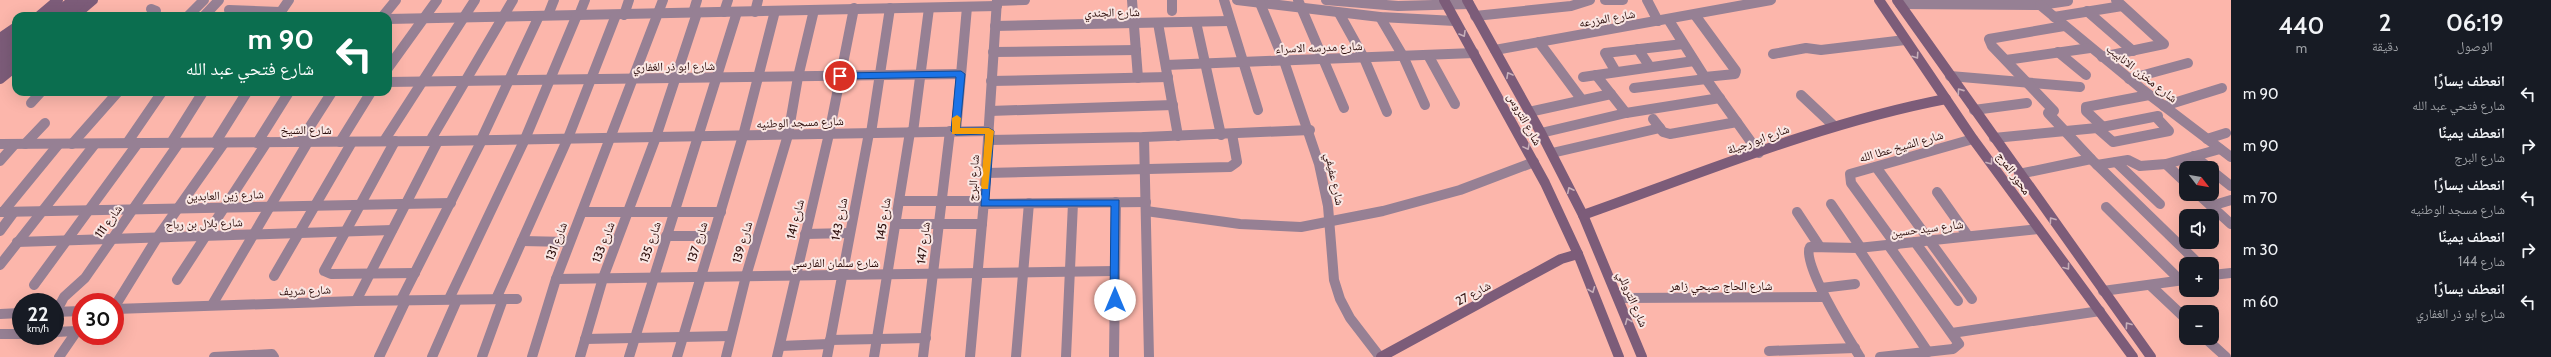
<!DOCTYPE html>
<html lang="ar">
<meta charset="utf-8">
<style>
:root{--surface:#171b24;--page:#242831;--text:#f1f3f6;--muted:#9ea1a6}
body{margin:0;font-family:Cabin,"Noto Naskh Arabic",sans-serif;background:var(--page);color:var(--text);direction:rtl;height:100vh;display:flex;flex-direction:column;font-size:15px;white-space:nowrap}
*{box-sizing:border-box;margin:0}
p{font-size:13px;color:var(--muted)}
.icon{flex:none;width:22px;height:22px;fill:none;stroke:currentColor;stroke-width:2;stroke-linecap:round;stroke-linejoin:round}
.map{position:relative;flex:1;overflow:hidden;direction:ltr}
.drawer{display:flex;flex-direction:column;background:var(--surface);width:320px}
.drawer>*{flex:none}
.hud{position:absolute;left:12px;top:12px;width:380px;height:84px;border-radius:12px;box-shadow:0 4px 16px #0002;direction:rtl;background:#0b6e4f;color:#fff;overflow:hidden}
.needle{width:26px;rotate:121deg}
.fabs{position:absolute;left:2179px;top:161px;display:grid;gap:8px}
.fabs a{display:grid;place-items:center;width:40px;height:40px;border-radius:8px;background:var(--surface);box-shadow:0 4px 16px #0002;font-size:20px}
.speed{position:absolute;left:12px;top:293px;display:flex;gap:8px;font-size:20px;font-weight:700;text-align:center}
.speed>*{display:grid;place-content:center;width:52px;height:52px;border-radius:50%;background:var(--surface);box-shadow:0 4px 16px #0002;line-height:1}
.speed small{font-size:10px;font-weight:400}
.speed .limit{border:6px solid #d22;background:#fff;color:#111}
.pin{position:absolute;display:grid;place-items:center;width:34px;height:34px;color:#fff;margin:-17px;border:2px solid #fff;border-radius:50%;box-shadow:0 1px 4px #0007}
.me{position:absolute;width:44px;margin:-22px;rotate:0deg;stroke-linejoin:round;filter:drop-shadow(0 0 3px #0008)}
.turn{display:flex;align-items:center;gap:14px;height:84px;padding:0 12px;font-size:18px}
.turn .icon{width:52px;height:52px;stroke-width:2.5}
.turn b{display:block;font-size:28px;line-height:34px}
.eta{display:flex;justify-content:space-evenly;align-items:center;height:68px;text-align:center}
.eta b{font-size:24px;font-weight:600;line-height:28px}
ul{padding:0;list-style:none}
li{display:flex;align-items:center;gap:12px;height:52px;padding:0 12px}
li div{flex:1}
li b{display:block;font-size:15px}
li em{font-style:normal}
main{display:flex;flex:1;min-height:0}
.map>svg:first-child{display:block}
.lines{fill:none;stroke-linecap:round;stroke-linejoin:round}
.street{stroke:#968094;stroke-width:10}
.secondary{stroke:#7c5c79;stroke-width:10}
.oneway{stroke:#c7afb9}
.route{fill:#1a73e8;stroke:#114b97}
.slow{fill:#f59e0b}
.labels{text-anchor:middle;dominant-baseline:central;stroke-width:4;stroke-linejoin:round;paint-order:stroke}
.street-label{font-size:12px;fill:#2a0b08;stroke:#f9e6e3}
</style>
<main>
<section class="drawer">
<div class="eta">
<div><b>06:19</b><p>الوصول</p></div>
<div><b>2</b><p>دقيقة</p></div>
<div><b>440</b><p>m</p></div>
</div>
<ul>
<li><svg class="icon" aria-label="left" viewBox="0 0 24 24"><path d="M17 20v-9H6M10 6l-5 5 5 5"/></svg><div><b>انعطف يسارًا</b><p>شارع فتحي عبد الله</p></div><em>90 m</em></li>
<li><svg class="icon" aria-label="right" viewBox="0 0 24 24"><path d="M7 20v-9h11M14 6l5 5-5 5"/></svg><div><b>انعطف يمينًا</b><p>شارع البرج</p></div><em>90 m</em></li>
<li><svg class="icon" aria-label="left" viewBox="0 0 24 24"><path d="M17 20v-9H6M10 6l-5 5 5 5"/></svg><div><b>انعطف يسارًا</b><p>شارع مسجد الوطنيه</p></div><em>70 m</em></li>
<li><svg class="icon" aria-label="right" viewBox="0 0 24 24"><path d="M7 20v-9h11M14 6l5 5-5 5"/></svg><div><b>انعطف يمينًا</b><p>شارع 144</p></div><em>30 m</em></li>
<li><svg class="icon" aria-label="left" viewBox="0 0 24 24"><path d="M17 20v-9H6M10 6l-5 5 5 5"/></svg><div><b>انعطف يسارًا</b><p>شارع ابو ذر الغفاري</p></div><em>60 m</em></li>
</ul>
</section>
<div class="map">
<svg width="2231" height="357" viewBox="0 0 2231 357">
<rect width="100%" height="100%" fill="#fcb6ab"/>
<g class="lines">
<g class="street">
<path d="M1132,0L1138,78"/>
<path d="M1172,0V11"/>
<path d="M1224,0L1258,110"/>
<path d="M1237,0L1380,17L1455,21"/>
<path d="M1298,0L1344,108"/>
<path d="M1326,0L1398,6L1469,4"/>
<path d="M1605,0H1623"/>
<path d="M1647,0L1658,21"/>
<path d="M997,1L1025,0"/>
<path d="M1260,3L1284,61L1319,164L1328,206L1334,280L1340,299L1350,318L1380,357"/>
<path d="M1900,4L2040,5L2068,1"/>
<path d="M2040,5L2143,90L2231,157"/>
<path d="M151,9L156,11L152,16"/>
<path d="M229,10L280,12"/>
<path d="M2087,11L2133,51"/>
<path d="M724,12L728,0"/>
<path d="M755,12L758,0"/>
<path d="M693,13L697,0"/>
<path d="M1339,13L1364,58L1387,112"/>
<path d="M548,15L554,0"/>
<path d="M579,15L585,0"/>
<path d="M624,15L629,0"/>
<path d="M1695,15L1736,71L1735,74L1705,77"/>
<path d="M188,16L204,0"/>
<path d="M204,16L219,0"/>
<path d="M278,16L289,0"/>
<path d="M383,16L396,0"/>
<path d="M1475,16L1571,6L1590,0"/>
<path d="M1380,17L1403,56L1425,105"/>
<path d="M2054,17L2122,6"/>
<path d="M388,19L997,6"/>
<path d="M1668,19L1706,79L1759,153"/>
<path d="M1196,22L1221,135"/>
<path d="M1158,23L1178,136"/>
<path d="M995,26L1229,21"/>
<path d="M1539,42L1582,100"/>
<path d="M1638,49L1650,67"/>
<path d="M1495,50L1771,0"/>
<path d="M993,52L1136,50"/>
<path d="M2058,52L2086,75"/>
<path d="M1773,54L1806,48L1821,50L1905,40"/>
<path d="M1428,55L1455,104"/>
<path d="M2102,57L2164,44L2116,0"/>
<path d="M2006,60L2090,48"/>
<path d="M1166,65L1474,53"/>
<path d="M388,68L437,0"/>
<path d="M1616,72L1605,53L1683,44"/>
<path d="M1596,75L1626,113"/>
<path d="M1950,76L2080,87"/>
<path d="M1583,77L1694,61"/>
<path d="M2129,79L2188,63"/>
<path d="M991,81L1168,77"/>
<path d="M388,82L961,74"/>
<path d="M1634,88L1706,79"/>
<path d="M1801,95L1834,126"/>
<path d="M31,103L41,92"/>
<path d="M2164,106L2222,88"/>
<path d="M1974,110L2027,103"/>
<path d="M990,111L1173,105"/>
<path d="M2054,111L1992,46L1989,39L2064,26"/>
<path d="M1529,112L1611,94"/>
<path d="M2048,113L2091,159L2199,264"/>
<path d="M1653,119L1663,132L1670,134L1737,122"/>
<path d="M2103,127L2086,111V107L2149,95"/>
<path d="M2097,128L2113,142L2169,131L2156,117"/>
<path d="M956,131L967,7"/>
<path d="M913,132L929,8"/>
<path d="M871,133L890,8"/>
<path d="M1541,133L1626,113L1720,98"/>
<path d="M1144,137L1149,357"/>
<path d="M1994,138L2097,128L2158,116"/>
<path d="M2207,139L2226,133"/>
<path d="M481,140L539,16"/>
<path d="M989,140L1144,137L1310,130"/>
<path d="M384,141L475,0"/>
<path d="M395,141L324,271L331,274L415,273"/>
<path d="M430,141L513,0"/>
<path d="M300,142L332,92"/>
<path d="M340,142L371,92"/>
<path d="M127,143L162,92"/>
<path d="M171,143L203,92"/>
<path d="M215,143L247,92"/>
<path d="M257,143L289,92"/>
<path d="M0,144L438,141L989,131"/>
<path d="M25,144L45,123"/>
<path d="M72,144L118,92"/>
<path d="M1552,153L1660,128"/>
<path d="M2194,156L2209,168"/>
<path d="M0,161L15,144"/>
<path d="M2116,162L2160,204"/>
<path d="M2166,164L2186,183"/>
<path d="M2097,165L2128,160L2140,166L2166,164L2220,149"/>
<path d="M1876,167L1972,299"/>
<path d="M2212,171L2231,186"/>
<path d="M986,173L1230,167L1237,162L1232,134"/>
<path d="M2019,174L2091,159"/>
<path d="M1937,192L1968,236"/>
<path d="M2198,194L2231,224"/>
<path d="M899,201H984"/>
<path d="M984,204L1146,202"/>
<path d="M1831,204L1861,248"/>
<path d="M2211,206L2231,200"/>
<path d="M2106,207L2181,281"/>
<path d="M1146,211L1240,224L1301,227L1383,211L1460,190L1534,162"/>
<path d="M0,212L451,203"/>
<path d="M3,212L58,145"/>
<path d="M582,212H721"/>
<path d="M1797,212L1820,247"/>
<path d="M895,224H982"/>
<path d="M0,231L14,212"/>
<path d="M805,234L849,233"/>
<path d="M666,236H713"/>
<path d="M522,241L569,242"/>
<path d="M17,242L392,230"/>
<path d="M1915,242L1958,301"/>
<path d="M1896,245L1851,183L1850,174L1973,139"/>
<path d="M1858,248L1928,352"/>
<path d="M0,265L95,144"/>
<path d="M2212,275L2231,273"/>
<path d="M274,276L352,142"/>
<path d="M556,279L1115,271"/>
<path d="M177,280L267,142"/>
<path d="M34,285L138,143"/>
<path d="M2150,285L2186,319"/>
<path d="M1821,288L1855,284"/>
<path d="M2103,291L2184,280"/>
<path d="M1619,298L1824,297"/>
<path d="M449,299L525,139L577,15"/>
<path d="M496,299L568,138L616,15"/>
<path d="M401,300L482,140"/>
<path d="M356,301L438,141"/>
<path d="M212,305L308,142"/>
<path d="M115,306L157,238L224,143"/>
<path d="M115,309L356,301L517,299"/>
<path d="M55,312L81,311"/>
<path d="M56,312L64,297L85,278L179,143"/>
<path d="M0,314L21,313"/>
<path d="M55,332L77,331"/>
<path d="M1952,333L2100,311"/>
<path d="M0,334H21"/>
<path d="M2205,338L2226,357"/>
<path d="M585,339L730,336"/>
<path d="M830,340L926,338"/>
<path d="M780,346L829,344"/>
<path d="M1769,351L1855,348"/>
<path d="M59,357L81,325"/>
<path d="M214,357L272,354L274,357"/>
<path d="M379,357L406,300"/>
<path d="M432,357L457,300"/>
<path d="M482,357L503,299"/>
<path d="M532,357L556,279L663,0"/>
<path d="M580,357L603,278L656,137L697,13"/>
<path d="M629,357L737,12"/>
<path d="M677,357L743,136L775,11"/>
<path d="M726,357L746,276L788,135L798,77L814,10"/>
<path d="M777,357L829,134L854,8"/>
<path d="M827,357L869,133"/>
<path d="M874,357L910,132"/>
<path d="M923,357L950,131"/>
<path d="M970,357L984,201L997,0"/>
<path d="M1016,357L1029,203"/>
<path d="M1066,357L1073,203"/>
<path d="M1114,357L1116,202"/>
<path d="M1860,357C1850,341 1800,262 1810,247L1858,248L2038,229"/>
<path d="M1880,357L1953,349L1959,344L1889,246"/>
</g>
<g class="secondary">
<path d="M1444,0L1545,183L1578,254L1619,357"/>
<path d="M1467,0L1541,133L1583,215L1642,357"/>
<path d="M1879,0L1973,139L2133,357"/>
<path d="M1897,0L2151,357"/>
<path d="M80,11L93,0"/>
<path d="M69,12L83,0"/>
<path d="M39,16L58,0"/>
<path d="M53,16L73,0"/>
<path d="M0,38L16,27"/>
<path d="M0,48L16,35"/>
<path d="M0,59L16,46"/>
<path d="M0,69L16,56"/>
<path d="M0,79L16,66"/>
<path d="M1583,215C1702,173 1821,123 1946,99"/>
<path d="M1381,357L1561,259L1578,254"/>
</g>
</g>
<defs><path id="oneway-chevron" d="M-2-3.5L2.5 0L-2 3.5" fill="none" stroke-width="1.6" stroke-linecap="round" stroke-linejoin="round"/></defs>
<g class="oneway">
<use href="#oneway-chevron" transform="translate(1463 34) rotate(60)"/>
<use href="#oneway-chevron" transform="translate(1916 56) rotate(56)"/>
<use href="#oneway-chevron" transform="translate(1509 75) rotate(-119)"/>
<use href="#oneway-chevron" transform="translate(1960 91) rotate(-125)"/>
<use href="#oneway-chevron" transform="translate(1527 147) rotate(62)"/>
<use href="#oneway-chevron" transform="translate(1990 162) rotate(54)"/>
<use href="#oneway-chevron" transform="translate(1570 190) rotate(-116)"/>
<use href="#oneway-chevron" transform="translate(2052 220) rotate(-126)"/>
<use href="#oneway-chevron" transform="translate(2067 267) rotate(53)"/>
<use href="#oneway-chevron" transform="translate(1592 290) rotate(68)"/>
<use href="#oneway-chevron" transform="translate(1628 321) rotate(-112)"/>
<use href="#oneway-chevron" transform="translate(2128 325) rotate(-126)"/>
</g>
<path class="route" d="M961,71L965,74L960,128H989L994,131L989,200H1119L1118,303H1111L1110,300L1111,206H981L985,134L956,135L951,131L956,77L840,79L836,76L840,73Z"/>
<path class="slow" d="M957,115L961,118L960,128H989L994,131L988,189H982L981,187L985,134H952V118Z"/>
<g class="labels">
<g class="street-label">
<text transform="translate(1112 12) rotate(-1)">شارع الجندي</text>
<text transform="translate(1607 18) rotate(-10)">شارع المزرعه</text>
<text transform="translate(1319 47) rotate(-2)">شارع مدرسه الاسراء</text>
<text transform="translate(674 66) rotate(-1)">شارع ابو ذر الغفاري</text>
<text transform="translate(2142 73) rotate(38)">شارع مخزن الانابيب</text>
<text transform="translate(1525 119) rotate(61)">شارع التروس</text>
<text transform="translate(800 122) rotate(-2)">شارع مسجد الوطنيه</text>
<text x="306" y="129">شارع الشيخ</text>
<text transform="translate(1758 139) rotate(-20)">شارع ابو رجيلة</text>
<text transform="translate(1901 146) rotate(-16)">شارع الشيخ عطا الله</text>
<text transform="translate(2014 173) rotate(54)">محور المرج</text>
<text transform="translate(973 178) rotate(-86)">شارع البرج</text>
<text transform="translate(1335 179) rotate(78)">شارع عفيفي</text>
<text transform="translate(225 195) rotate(-2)">شارع زين العابدين</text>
<text transform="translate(795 219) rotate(-76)">شارع 141</text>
<text transform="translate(839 219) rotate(-79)">شارع 143</text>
<text transform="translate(883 219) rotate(-81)">شارع 145</text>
<text transform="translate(108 221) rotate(-54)">شارع 111</text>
<text transform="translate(204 223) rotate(-2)">شارع بلال بن رباح</text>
<text transform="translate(1927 228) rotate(-7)">شارع سيد حسين</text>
<text transform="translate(556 241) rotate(-69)">شارع 131</text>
<text transform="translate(603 242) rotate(-69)">شارع 133</text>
<text transform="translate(650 242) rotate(-71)">شارع 135</text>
<text transform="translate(697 242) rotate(-72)">شارع 137</text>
<text transform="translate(742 242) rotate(-73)">شارع 139</text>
<text transform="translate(923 243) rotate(-83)">شارع 147</text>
<text x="835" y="262">شارع سلمان الفارسي</text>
<text x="1721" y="285">شارع الحاج صبحي زاهر</text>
<text transform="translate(305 290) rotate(-2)">شارع شريف</text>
<text transform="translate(1473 293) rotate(-28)">شارع 27</text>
<text transform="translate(1633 299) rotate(67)">شارع التروللي</text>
</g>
</g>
</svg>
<div class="fabs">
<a><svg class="needle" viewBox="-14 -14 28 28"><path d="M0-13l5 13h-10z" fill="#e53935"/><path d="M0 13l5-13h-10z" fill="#9ea1a6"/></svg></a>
<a><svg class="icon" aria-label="sound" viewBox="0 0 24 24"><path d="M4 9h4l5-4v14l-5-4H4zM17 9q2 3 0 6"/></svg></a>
<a>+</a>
<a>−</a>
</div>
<div class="speed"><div>22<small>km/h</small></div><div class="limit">30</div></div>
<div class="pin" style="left:840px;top:76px;background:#d93025"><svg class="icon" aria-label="arrive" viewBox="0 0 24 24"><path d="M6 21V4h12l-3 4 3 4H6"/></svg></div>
<svg class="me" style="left:1115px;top:300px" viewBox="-20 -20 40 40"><circle r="19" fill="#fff"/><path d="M0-13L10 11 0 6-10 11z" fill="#1a73e8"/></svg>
<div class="hud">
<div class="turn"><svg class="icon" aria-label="left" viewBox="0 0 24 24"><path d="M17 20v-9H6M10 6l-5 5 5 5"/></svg><div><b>90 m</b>شارع فتحي عبد الله</div></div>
</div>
</div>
</main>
